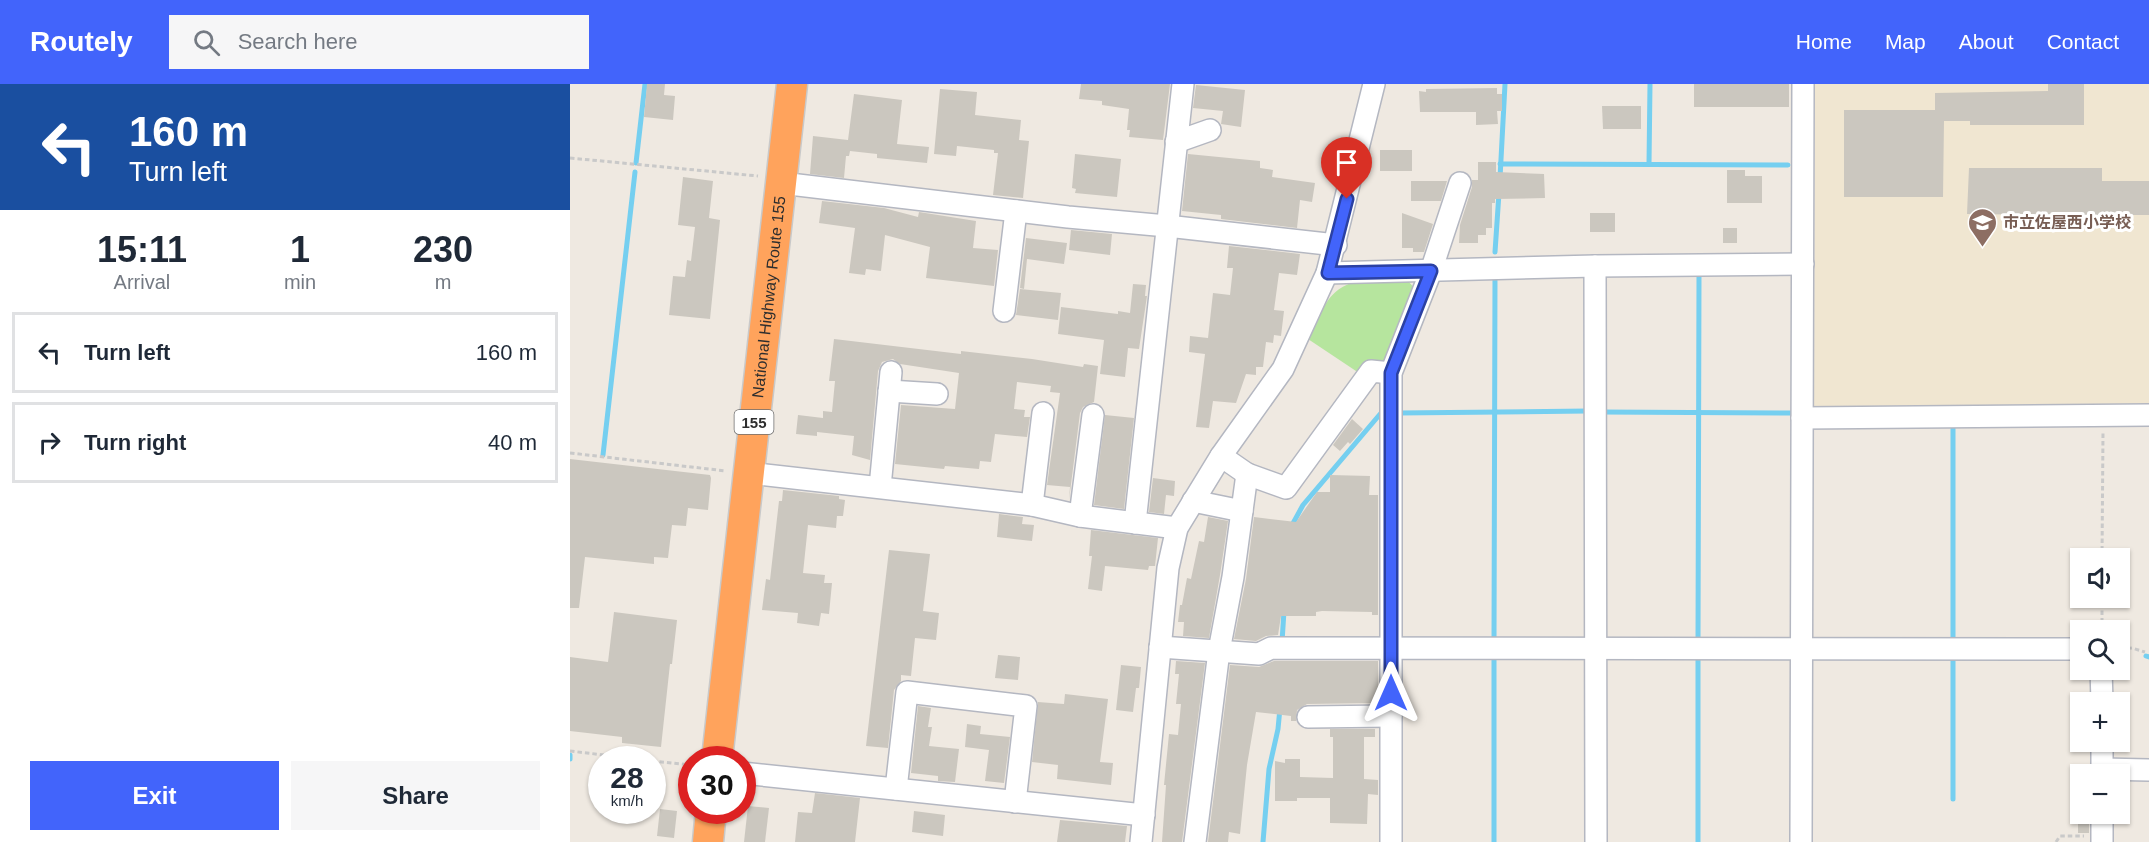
<!DOCTYPE html>
<meta charset="utf-8">
<style>
:root{--surface:#fff;--page:#f6f6f7;--text:#1f2937;--muted:#747a83;--line:#e0e1e3;--accent:#4264fb}
body{margin:0;font-family:Arial,"Noto Sans JP",sans-serif;background:var(--page);color:var(--text);height:100vh;display:flex;flex-direction:column;font-size:22px;white-space:nowrap}
*{box-sizing:border-box;margin:0}
p{font-size:20px;color:var(--muted)}
.icon{flex:none;width:33px;height:33px;fill:none;stroke:currentColor;stroke-width:2;stroke-linecap:round;stroke-linejoin:round}
.map{position:relative;flex:1;overflow:hidden}
.details{display:flex;flex-direction:column;background:var(--surface);width:570px}
.details>*{flex:none}
.hud{background:#1a4fa0;color:#fff;overflow:hidden}
.controls{position:absolute;left:1500px;top:464px;display:grid;gap:12px}
.controls a{display:grid;place-items:center;width:60px;height:60px;border-radius:0px;background:var(--surface);box-shadow:0 2px 4px #0004;font-size:30px}
.speed{position:absolute;left:18px;top:662px;display:flex;gap:12px;font-size:30px;font-weight:700;text-align:center}
.speed>*{display:grid;place-content:center;width:78px;height:78px;border-radius:50%;background:var(--surface);box-shadow:0 2px 4px #0004;line-height:1}
.speed small{font-size:15px;font-weight:400}
.speed .limit{border:9px solid #d22;background:#fff;color:#111}
.pin{position:absolute;display:grid;place-items:center;width:51px;height:51px;color:#fff;margin:-62px -26px;border-radius:50% 50% 50% 0;rotate:-45deg;box-shadow:0 0 6px #0007}
.pin .icon{rotate:45deg}
.me{position:absolute;width:66px;margin:-33px;rotate:0deg;stroke-linejoin:round;filter:drop-shadow(0 0 4px #0008)}
.turn{display:flex;align-items:center;gap:21px;height:126px;padding:0 30px;font-size:27px}
.turn .icon{width:78px;height:78px;stroke-width:2.5}
.turn b{display:block;font-size:42px;line-height:51px}
.eta{display:flex;justify-content:space-evenly;align-items:center;height:102px;text-align:center}
.eta b{font-size:36px;font-weight:700;line-height:42px}
.action{display:flex;gap:12px;margin-top:auto;padding:12px 30px}
.action a{flex:1;height:69px;border-radius:0px;background:var(--accent);color:#fff;font-size:24px;font-weight:700;line-height:69px;text-align:center}
.action a+a{background:var(--page);color:var(--text)}
ul{padding:0;list-style:none}
li{display:flex;align-items:center;gap:18px;height:81px;margin:0 12px 9px;padding:0 18px;border:3px solid var(--line);border-radius:0px}
li div{flex:1}
li b{display:block;font-size:22px}
li em{font-style:normal}
header{display:flex;align-items:center;gap:36px;box-sizing:border-box;height:84px;padding:0 30px;background:var(--accent);color:#fff}
header strong{font-size:28px}
nav{display:flex;gap:33px;margin-inline-start:auto;font-size:21px}
.search{width:420px;height:54px;background:var(--page);display:flex;align-items:center;gap:15px;box-sizing:border-box;padding:0 21px;border-radius:0px;color:var(--muted);font-size:22px}
main{display:flex;flex:1;min-height:0}
.map>svg:first-child{display:block}
.education{fill:#f0e6d1}
.green{fill:#b6e59e}
.lines{fill:none;stroke-linecap:round;stroke-linejoin:round}
.stream{stroke:#75cff0;stroke-width:5}
.building{fill:#cbc7bf}
.minor-casing{stroke:#b4b7c1;stroke-width:24}
.highway-casing{stroke:#c9c9c9;stroke-width:33}
.path{stroke:#c9c9c9;stroke-width:3;stroke-dasharray:4.5 3;stroke-linecap:butt}
.minor{stroke:#fff;stroke-width:21}
.highway{stroke:#ffa35c;stroke-width:30}
.route-casing{stroke:#2b41a3;stroke-width:15}
.route{stroke:#4264fb;stroke-width:10}
.labels{text-anchor:middle;dominant-baseline:central;stroke-width:6;stroke-linejoin:round;paint-order:stroke}
.shield{fill:#fff;stroke:#6d6d6d;stroke-width:1.5}
.shield-label{font-size:15px;font-weight:bold;fill:#2e2e2e}
.education-label{font-size:16px;font-weight:bold;fill:#785e54;stroke:#fff;text-anchor:start}
.street-label{font-size:16px;fill:#2e2e2e;stroke:#fff}
</style>
<header>
<strong>Routely</strong>
<div class="search"><svg class="icon" aria-label="search" viewBox="0 0 24 24"><circle cx="10" cy="10" r="6"/><path d="M15 15l6 6"/></svg>Search here</div>
<nav><a>Home</a><a>Map</a><a>About</a><a>Contact</a></nav>
</header>
<main>
<section class="details">
<div class="hud">
<div class="turn"><svg class="icon" aria-label="left" viewBox="0 0 24 24"><path d="M17 20v-9H6M10 6l-5 5 5 5"/></svg><div><b>160 m</b>Turn left</div></div>
</div>
<div class="eta">
<div><b>15:11</b><p>Arrival</p></div>
<div><b>1</b><p>min</p></div>
<div><b>230</b><p>m</p></div>
</div>
<ul>
<li><svg class="icon" aria-label="left" viewBox="0 0 24 24"><path d="M17 20v-9H6M10 6l-5 5 5 5"/></svg><div><b>Turn left</b></div><em>160 m</em></li>
<li><svg class="icon" aria-label="right" viewBox="0 0 24 24"><path d="M7 20v-9h11M14 6l5 5-5 5"/></svg><div><b>Turn right</b></div><em>40 m</em></li>
</ul>
<div class="action"><a>Exit</a><a>Share</a></div>
</section>
<div class="map">
<svg width="1579" height="758" viewBox="0 0 1579 758">
<rect width="100%" height="100%" fill="#efe9e1"/>
<path class="education" d="M1245,0H1579V327L1244,326Z"/>
<path class="green" d="M788,197H838L848,208L822,277L789,289L738,255C751,229 757,204 788,197Z"/>
<g class="lines">
<g class="stream">
<path d="M66,79L75,0"/>
<path d="M930,80L1218,81"/>
<path d="M1079,80L1080,0"/>
<path d="M930,94L935,0"/>
<path d="M925,168L929,109"/>
<path d="M1031,328L1221,329"/>
<path d="M829,329L1018,327"/>
<path d="M33,371L65,88"/>
<path d="M721,443L733,421L811,329L815,328"/>
<path d="M712,558L714,527"/>
<path d="M924,559L925,192"/>
<path d="M1128,560L1129,191"/>
<path d="M1383,560V342"/>
<path d="M924,572V758"/>
<path d="M1576,572L1579,573"/>
<path d="M0,675V671"/>
<path d="M1383,715V570"/>
<path d="M693,758L699,685L708,645L710,624"/>
<path d="M1128,758V573"/>
</g>
</g>
<g class="building">
<path d="M77,0H95L94,11L105,12L103,36L74,33Z"/>
<path d="M511,0H600L593,56L559,53L560,46H557L559,25L532,21V17L509,15Z"/>
<rect x="1124" y="0" width="95" height="23"/>
<path d="M1478,0H1514V41H1400V37H1374L1373,113H1274V26H1365V9L1478,7Z"/>
<path d="M626,1L675,6L671,43L651,40L653,27L623,24Z"/>
<path d="M927,4V10H932V27H927L928,40L906,41V28H850L849,7L856,8V5Z"/>
<path d="M370,5L407,8L405,31L451,36L449,56L459,57L453,114L423,111L428,69H424V66L387,62L386,72L364,70Z"/>
<path d="M284,10L332,16L327,60L359,63L357,79L307,74V70L280,67L279,72H276L274,94L240,90L243,52L278,56Z"/>
<path d="M1032,22H1071V45H1033Z"/>
<rect x="810" y="66" width="32" height="21"/>
<path d="M505,70L551,75L547,113L505,109L506,105L502,104Z"/>
<path d="M618,70L690,77V84L703,86L702,93L745,99L742,118L730,116L727,144L651,135V131L612,127Z"/>
<path d="M908,78H926V88L974,90L975,114L925,115V119H922V144H916V151H908V159H889L890,141L902,103V96H908Z"/>
<path d="M1399,84H1532V97H1579V131H1524V140H1489V131L1397,130Z"/>
<path d="M1157,86H1175V92H1192V119H1157Z"/>
<path d="M113,93L143,97L139,134L150,136L140,235L99,231L103,192L115,193L117,176L121,177L125,143L108,141Z"/>
<path d="M841,97H877L871,117H841Z"/>
<path d="M252,117L314,124L348,133L349,128L406,137L403,164L428,166L424,202L356,194L360,163L315,151L311,187L296,185L295,191L279,189L285,144L249,139Z"/>
<path d="M832,129L863,140L854,168H843V164H832Z"/>
<rect x="1020" y="129" width="25" height="19"/>
<rect x="1153" y="144" width="14" height="15"/>
<path d="M501,146L542,150L540,171L499,166Z"/>
<path d="M456,154L497,159L494,180L457,175L454,205L450,204Z"/>
<path d="M659,162L730,170L727,191L709,189L704,226L714,227L711,252L704,251L703,259L696,258L693,283H686V291L676,290L666,319L643,317L639,344L626,343L635,270L619,268L620,252L638,254L643,209L660,211L663,184H657Z"/>
<path d="M563,200L576,201L575,212H577L569,265L558,264L555,293L530,290L534,256L488,250L491,223L548,230V227L560,229Z"/>
<path d="M450,205L491,209L488,236L446,231Z"/>
<path d="M264,255L391,270V267L462,275L513,283L514,280L528,282L524,318L513,323L510,329L499,416L500,403L477,401L490,309L480,308L481,302L447,298L444,325L455,326L454,333H460L457,353L425,350L421,378L410,377L409,385L375,382L374,385L325,380L331,321L385,325L389,289L330,280L323,275L312,278L308,287L300,376L282,371L284,352L247,348V352L226,350L228,331L253,334V327L262,328L265,297H259Z"/>
<path d="M535,331L564,334L554,425L524,421Z"/>
<path d="M782,335L793,345L780,360L778,358L770,367L763,361Z"/>
<path d="M0,375L140,391L141,394L138,426L118,424L116,442L102,441L98,474L84,473V480L15,473L9,524H0Z"/>
<path d="M760,391L800,392L799,411H808V531H802V528L752,527L746,528V532H711L708,551L696,552L686,557L664,555L676,495L684,433L726,438L747,408H760Z"/>
<path d="M583,394L605,397L604,412L596,411L594,430L579,428Z"/>
<path d="M213,406L269,412V415L275,416L273,432H267L266,444L238,441L233,489L255,491L254,499H262L259,530L251,529L249,542L227,539L228,529L192,526L196,495L200,496L209,417H212Z"/>
<path d="M429,430L453,433L452,440L464,441L462,457L427,453Z"/>
<path d="M638,433L658,437L650,491L639,554L613,552L614,538H608L610,521H612L617,494L621,495L629,457L634,458Z"/>
<path d="M521,446L588,454L585,482H579L578,486L535,482L532,507L518,505L522,472H519Z"/>
<path d="M319,466L360,470L353,527L369,529L366,556L345,554L341,592L331,591V597L324,606L318,664L296,662Z"/>
<path d="M44,528L107,536L102,580H100L91,663L52,659V653L0,647V573L38,578Z"/>
<path d="M428,571L450,573L448,596L425,594Z"/>
<path d="M606,577L635,579L612,758H592L596,701H594L599,650L608,651L611,620H606L609,590H605Z"/>
<path d="M704,577H808V618L805,617V619L737,620L727,626L726,637H721V632L686,628L677,681L670,750L659,748L658,758H638L660,581L689,583Z"/>
<path d="M551,581L571,583L569,604H566L563,628L546,626Z"/>
<path d="M495,610L538,615L530,678L543,679L541,701L487,695L488,681L462,678L468,618L494,620Z"/>
<path d="M348,622L361,624L358,643H362L359,662L389,665L385,698L368,697V692L341,689Z"/>
<path d="M397,640L411,642L410,650L440,653L434,699L415,697L419,666L395,663Z"/>
<path d="M760,645H805V653H794V695L808,696V711L798,710L797,740L760,739V714H727V717H705V677L715,679V675H730V693L763,694V653H760Z"/>
<path d="M245,709L290,714L285,758H225L228,728L242,729Z"/>
<path d="M178,722L199,724L195,758H174Z"/>
<path d="M90,725L107,727L104,754L87,752Z"/>
<path d="M344,727L375,731L373,752L342,748Z"/>
<rect x="1508" y="729" width="11" height="20"/>
<path d="M490,736L557,742L555,758H487Z"/>
</g>
<g class="lines">
<defs>
<g id="minor">
<path d="M606,58L640,46"/>
<path d="M211,99L498,133L597,142L766,161"/>
<path d="M1025,182L1026,758"/>
<path d="M757,189L1025,182L1233,180"/>
<path d="M434,227L446,127"/>
<path d="M319,307L367,310"/>
<path d="M1232,334L1579,331"/>
<path d="M651,372L677,390L716,404L801,287L821,289"/>
<path d="M179,389L462,421L510,432L607,444"/>
<path d="M310,403L321,288"/>
<path d="M623,417L672,427"/>
<path d="M462,421L473,329"/>
<path d="M510,432L523,331"/>
<path d="M565,439L613,0"/>
<path d="M590,563L689,570L701,564L1510,565"/>
<path d="M1531,585L1532,618"/>
<path d="M738,633L821,632"/>
<path d="M1532,657V690"/>
<path d="M1532,685L1579,686"/>
<path d="M172,689L574,731"/>
<path d="M326,705L337,608L456,622L445,718"/>
<path d="M1532,729V758"/>
<path d="M571,758L598,484L607,444L651,372L713,285L757,189L804,0"/>
<path d="M625,758L649,567L663,493L677,390"/>
<path d="M821,758V289L861,187L890,99"/>
<path d="M1231,758L1233,0"/>
</g>
<g id="highway">
<path id="s1" d="M147,675L222,0"/>
<path d="M138,758L141,726"/>
</g>
</defs>
<use href="#minor" class="minor-casing"/>
<use href="#highway" class="highway-casing"/>
<g class="path">
<path d="M0,74L188,92"/>
<path d="M0,369L156,387"/>
<path d="M1532,474L1533,349"/>
<path d="M1532,546V513"/>
<path d="M1550,565L1562,564L1575,568"/>
<path d="M0,667L68,675"/>
<path d="M82,677L122,681"/>
<path d="M1486,758L1490,752H1514"/>
</g>
<use href="#minor" class="minor"/>
<use href="#highway" class="highway"/>
</g>
<g class="lines">
<defs>
<path id="route" d="M777,115L758,189L861,187L821,289V609"/>
</defs>
<use href="#route" class="route-casing"/>
<use href="#route" class="route"/>
</g>
<defs>
<symbol id="school-pin" viewBox="-11 -11 22 30"><path d="M0 17L-7.5 6A9.5 9.5 0 1 1 7.5 6Z" fill="#8d6e63" stroke="#fff"/><path d="M0-5L7-2L0 1L-7-2ZM-4 1L0 2.5L4 1V4Q0 6-4 4Z" fill="#fff"/></symbol>
</defs>
<g fill-rule="evenodd">
<use href="#school-pin" x="1396" y="122" width="33" height="45"/>
</g>
<g class="labels">
<rect class="shield" x="164.5" y="326" width="39" height="24" rx="4.5"/>
<g class="shield-label">
<text x="184" y="338">155</text>
</g>
<g class="education-label">
<text x="1433" y="138">市立佐屋西小学校</text>
</g>
<g class="street-label">
<text stroke="none"><textPath href="#s1" startOffset="465">National Highway Route 155</textPath></text>
</g>
</g>
</svg>
<div class="controls">
<a><svg class="icon" aria-label="sound" viewBox="0 0 24 24"><path d="M4 9h4l5-4v14l-5-4H4zM17 9q2 3 0 6"/></svg></a>
<a><svg class="icon" aria-label="search" viewBox="0 0 24 24"><circle cx="10" cy="10" r="6"/><path d="M15 15l6 6"/></svg></a>
<a>+</a>
<a>−</a>
</div>
<div class="speed"><div>28<small>km/h</small></div><div class="limit">30</div></div>
<div class="pin" style="left:777px;top:115px;background:#d93025"><svg class="icon" aria-label="arrive" viewBox="0 0 24 24"><path d="M6 21V4h12l-3 4 3 4H6"/></svg></div>
<svg class="me" style="left:821px;top:609px" viewBox="-20 -20 40 40"><path d="M0-17L14 15 0 8-14 15z" fill="#4264fb" stroke="#fff" stroke-width="4"/></svg>
</div>
</main>
